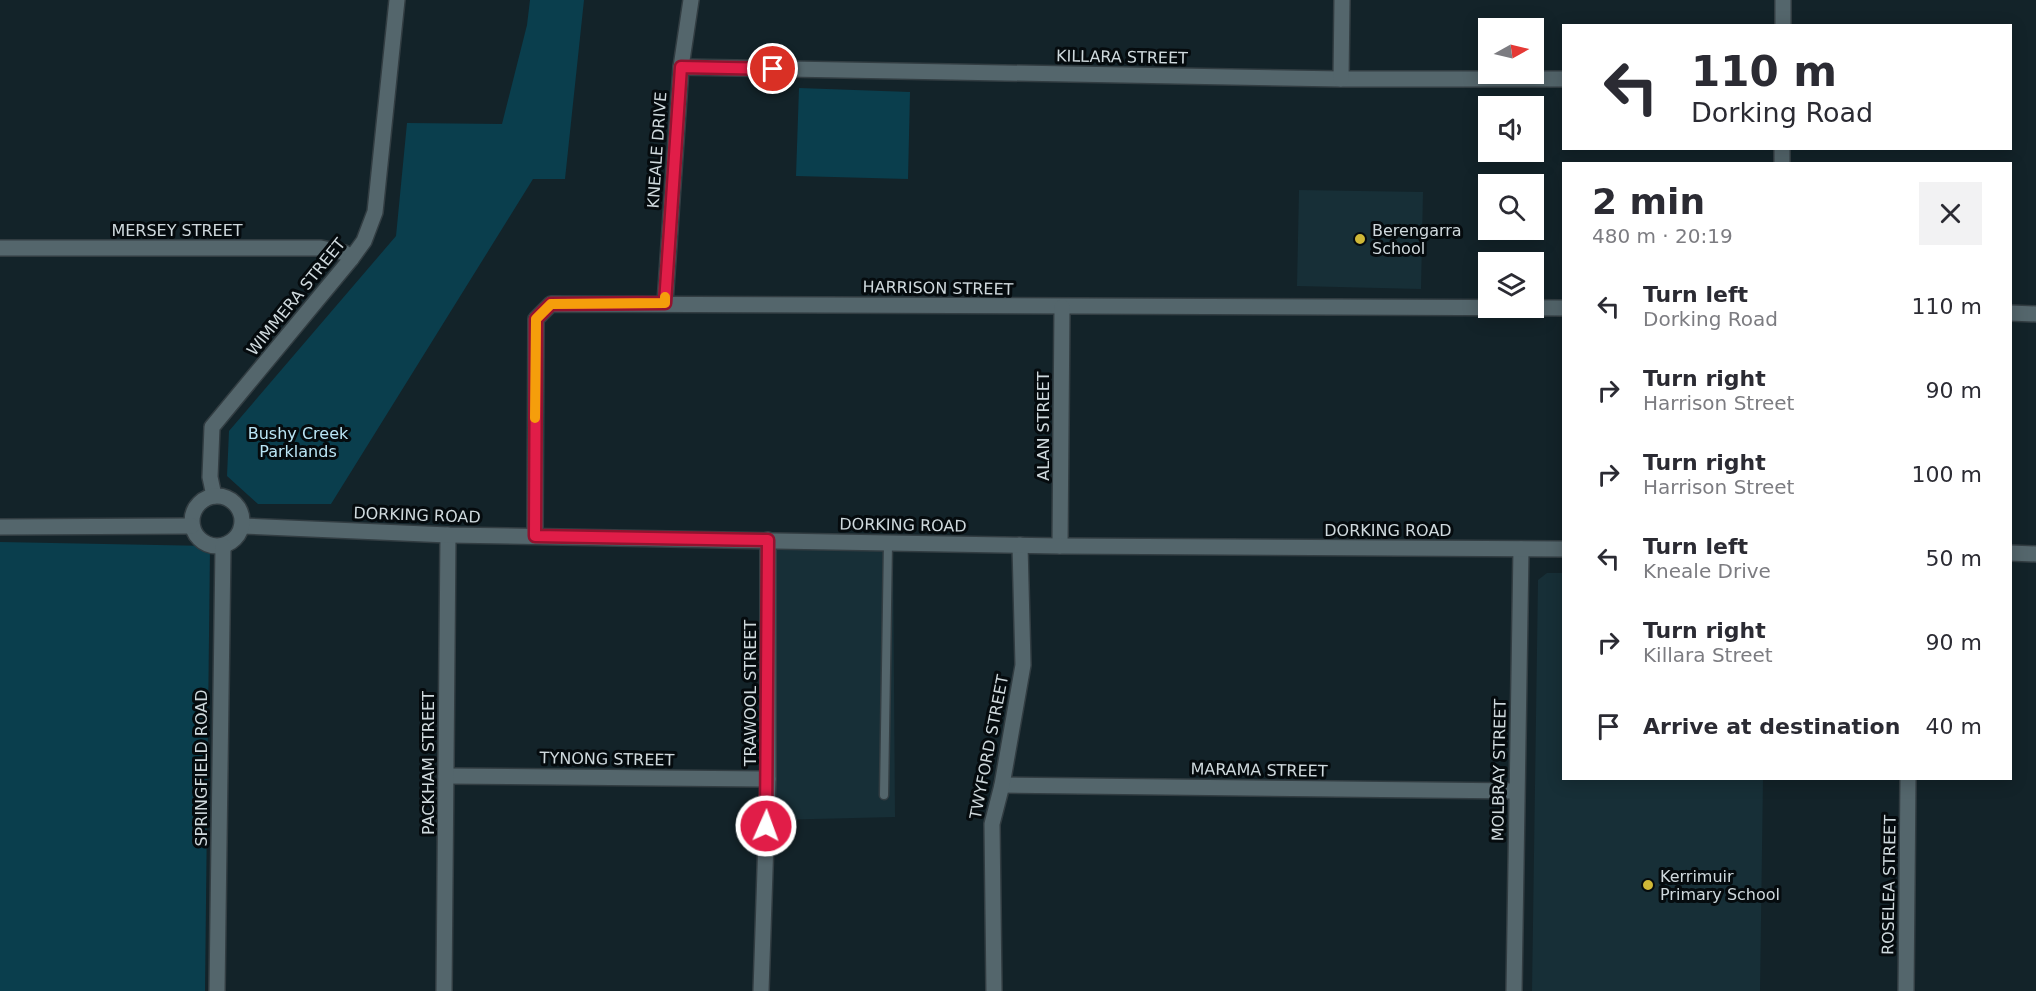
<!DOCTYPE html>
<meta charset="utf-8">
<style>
:root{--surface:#fff;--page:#f2f2f3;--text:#2b2b33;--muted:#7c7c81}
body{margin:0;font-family:"DejaVu Sans",sans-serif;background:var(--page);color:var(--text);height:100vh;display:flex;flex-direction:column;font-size:22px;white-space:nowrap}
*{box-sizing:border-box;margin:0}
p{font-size:20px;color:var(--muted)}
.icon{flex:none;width:33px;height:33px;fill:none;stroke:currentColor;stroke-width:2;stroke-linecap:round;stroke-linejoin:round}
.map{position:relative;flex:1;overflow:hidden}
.details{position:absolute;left:1562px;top:162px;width:450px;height:618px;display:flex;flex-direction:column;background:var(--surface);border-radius:0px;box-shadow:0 3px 15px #0003}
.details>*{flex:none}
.guide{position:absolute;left:1562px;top:24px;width:450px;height:126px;border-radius:0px;box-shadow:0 3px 15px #0003;background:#fff;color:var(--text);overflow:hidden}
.needle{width:39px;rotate:82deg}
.buttons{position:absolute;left:1478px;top:18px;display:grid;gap:12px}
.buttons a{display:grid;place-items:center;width:66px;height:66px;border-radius:0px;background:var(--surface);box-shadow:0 3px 15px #0003;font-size:30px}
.pin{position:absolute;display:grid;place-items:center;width:51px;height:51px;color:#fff;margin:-26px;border:3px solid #fff;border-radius:50%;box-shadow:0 2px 6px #0007}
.me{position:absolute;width:66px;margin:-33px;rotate:2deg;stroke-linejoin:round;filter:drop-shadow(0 0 4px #0008)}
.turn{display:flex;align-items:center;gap:21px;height:126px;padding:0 30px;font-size:27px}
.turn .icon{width:78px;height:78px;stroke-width:2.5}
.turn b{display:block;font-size:42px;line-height:51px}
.round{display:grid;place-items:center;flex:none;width:63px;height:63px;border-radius:0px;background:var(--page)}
.overview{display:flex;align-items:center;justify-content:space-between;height:102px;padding:0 30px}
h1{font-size:36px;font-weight:800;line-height:45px}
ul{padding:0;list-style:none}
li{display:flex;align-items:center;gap:18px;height:84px;padding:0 30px}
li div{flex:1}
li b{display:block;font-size:22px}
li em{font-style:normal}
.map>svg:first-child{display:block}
.built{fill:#172f37}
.green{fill:#0a3e4d}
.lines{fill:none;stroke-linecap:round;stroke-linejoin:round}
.service-casing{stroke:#323d42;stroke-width:11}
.minor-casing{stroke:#323d42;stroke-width:18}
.tertiary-casing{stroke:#323d42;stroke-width:18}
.secondary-casing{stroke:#323d42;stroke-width:18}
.service{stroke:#54666c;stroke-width:8}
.minor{stroke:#54666c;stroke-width:15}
.tertiary{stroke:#54666c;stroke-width:15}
.secondary{stroke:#54666c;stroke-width:15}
.route-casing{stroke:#92132f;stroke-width:15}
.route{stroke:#e11d48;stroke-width:10}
.slow{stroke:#f59e0b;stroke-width:10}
.poi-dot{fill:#cfb837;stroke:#050b0e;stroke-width:2}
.labels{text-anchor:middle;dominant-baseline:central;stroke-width:6;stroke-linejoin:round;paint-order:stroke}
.street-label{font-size:16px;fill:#cfd9dd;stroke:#050b0e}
.poi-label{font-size:16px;fill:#cfd9dd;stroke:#050b0e;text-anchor:start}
.park-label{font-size:16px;fill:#bae5f5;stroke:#050b0e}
</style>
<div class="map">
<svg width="2036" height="991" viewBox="0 0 2036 991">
<rect width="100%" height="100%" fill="#132329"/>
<g class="built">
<path d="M1299,190L1423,192L1421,289L1297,286Z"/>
<path d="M774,544H893L895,817L773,820Z"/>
<path d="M1547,573H1563V778L1763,779L1760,991H1532L1538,580Z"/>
</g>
<g class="green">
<path d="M530,0H584L565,179H533L331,504H258L227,476L229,431L396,236L407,123L502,124L527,25Z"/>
<path d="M799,88L910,92L908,179L796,176Z"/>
<path d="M0,542L210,546L205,991H0Z"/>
</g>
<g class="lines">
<defs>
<path id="service" d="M884,795L888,543"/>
<g id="minor">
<path d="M681,67L1341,79H1563"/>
<path d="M1341,79L1342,0"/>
<path d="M0,248H321L345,253L351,259"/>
<path d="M665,303L681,67L691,0"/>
<path d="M2010,313L2036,314"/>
<path d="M535,536L536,319L551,304L1563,308"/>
<path d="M1060,546L1062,307"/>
<path d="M2010,553L2036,554"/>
<path d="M446,776L768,779"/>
<path d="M1002,785L1516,791"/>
<path d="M444,991L448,535"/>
<path d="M761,991L768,779V540"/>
<path d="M994,991L992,824L1002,785L1023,665L1020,545"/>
<path d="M1514,991L1521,549"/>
</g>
<g id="tertiary">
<path d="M1783,26V0"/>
<path d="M1782,148V164"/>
<path d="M214,496L210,477L212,427L351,259L364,241L375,212L397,0"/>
<path d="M242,526L448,535L1060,546L1563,549"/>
<path d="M1906,991L1908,778"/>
</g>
<g id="secondary">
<circle cx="217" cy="521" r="25"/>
<path d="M0,527L192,526"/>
<path d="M217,991L223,546"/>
</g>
</defs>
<use href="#service" class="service-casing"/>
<use href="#minor" class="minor-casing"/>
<use href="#tertiary" class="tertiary-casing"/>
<use href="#secondary" class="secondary-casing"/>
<use href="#service" class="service"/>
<use href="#minor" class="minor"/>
<use href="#tertiary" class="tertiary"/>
<use href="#secondary" class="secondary"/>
</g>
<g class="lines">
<defs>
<path id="route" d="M766,826L768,540L535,536L536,319L551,304L665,303L681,67L773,69"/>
</defs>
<use href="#route" class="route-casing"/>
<use href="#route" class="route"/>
<path class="slow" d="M535,418L536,319L551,304L665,303V297"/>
</g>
<g class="poi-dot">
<circle cx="1360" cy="239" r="6"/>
<circle cx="1648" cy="885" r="6"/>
</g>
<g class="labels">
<g class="street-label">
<text transform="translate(1122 57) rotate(1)">KILLARA STREET</text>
<text transform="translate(657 150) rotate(-86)">KNEALE DRIVE</text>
<text x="177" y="230">MERSEY STREET</text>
<text transform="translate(938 288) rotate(1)">HARRISON STREET</text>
<text transform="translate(296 297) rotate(-51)">WIMMERA STREET</text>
<text transform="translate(1043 426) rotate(-90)">ALAN STREET</text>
<text transform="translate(417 515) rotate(2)">DORKING ROAD</text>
<text transform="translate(903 525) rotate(1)">DORKING ROAD</text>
<text x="1388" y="530">DORKING ROAD</text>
<text transform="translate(750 693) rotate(-90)">TRAWOOL STREET</text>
<text transform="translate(989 747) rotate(-79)">TWYFORD STREET</text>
<text transform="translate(607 759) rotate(1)">TYNONG STREET</text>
<text transform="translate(428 763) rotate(-90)">PACKHAM STREET</text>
<text transform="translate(201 768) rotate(-90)">SPRINGFIELD ROAD</text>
<text transform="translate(1259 770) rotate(1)">MARAMA STREET</text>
<text transform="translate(1499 770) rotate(-89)">MOLBRAY STREET</text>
<text transform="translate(1889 885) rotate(-89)">ROSELEA STREET</text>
</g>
<g class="poi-label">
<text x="1372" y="230">Berengarra<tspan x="1372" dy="18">School</tspan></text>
<text x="1660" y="876">Kerrimuir<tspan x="1660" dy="18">Primary School</tspan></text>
</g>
<g class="park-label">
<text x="298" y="433">Bushy Creek<tspan x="298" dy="18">Parklands</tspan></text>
</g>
</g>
</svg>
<div class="buttons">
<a><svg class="needle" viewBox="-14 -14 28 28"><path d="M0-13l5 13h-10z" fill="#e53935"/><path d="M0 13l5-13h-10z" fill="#7c7c81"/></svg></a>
<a><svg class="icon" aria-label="sound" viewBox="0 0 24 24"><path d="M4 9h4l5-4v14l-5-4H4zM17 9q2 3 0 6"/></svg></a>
<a><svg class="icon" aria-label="search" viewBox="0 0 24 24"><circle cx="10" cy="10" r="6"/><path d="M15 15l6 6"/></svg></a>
<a><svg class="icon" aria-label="layers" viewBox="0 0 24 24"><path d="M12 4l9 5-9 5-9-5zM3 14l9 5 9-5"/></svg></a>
</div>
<div class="pin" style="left:773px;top:69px;background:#d93025"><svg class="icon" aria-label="arrive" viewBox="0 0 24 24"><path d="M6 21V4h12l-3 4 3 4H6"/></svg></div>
<svg class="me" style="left:766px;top:826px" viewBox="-20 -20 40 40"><circle r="17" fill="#e11d48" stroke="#fff" stroke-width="3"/><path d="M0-11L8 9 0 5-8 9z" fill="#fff"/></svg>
<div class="guide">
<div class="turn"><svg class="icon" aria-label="left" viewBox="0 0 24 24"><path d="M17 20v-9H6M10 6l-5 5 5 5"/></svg><div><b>110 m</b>Dorking Road</div></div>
</div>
<section class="details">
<div class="overview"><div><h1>2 min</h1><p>480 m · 20:19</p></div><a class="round"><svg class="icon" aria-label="close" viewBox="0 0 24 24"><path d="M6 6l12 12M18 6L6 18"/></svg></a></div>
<ul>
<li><svg class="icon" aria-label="left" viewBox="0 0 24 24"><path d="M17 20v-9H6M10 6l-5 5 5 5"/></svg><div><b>Turn left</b><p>Dorking Road</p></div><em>110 m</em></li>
<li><svg class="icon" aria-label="right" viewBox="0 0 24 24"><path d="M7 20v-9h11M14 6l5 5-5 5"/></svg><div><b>Turn right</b><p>Harrison Street</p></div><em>90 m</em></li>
<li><svg class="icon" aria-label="right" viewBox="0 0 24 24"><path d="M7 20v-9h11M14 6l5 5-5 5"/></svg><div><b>Turn right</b><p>Harrison Street</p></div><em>100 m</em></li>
<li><svg class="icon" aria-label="left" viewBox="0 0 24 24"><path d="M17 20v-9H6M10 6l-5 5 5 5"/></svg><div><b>Turn left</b><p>Kneale Drive</p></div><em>50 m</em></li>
<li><svg class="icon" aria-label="right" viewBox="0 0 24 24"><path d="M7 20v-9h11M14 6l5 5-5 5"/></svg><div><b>Turn right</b><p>Killara Street</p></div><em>90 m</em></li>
<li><svg class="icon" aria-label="arrive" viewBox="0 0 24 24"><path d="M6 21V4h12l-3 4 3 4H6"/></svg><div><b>Arrive at destination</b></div><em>40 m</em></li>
</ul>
</section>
</div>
